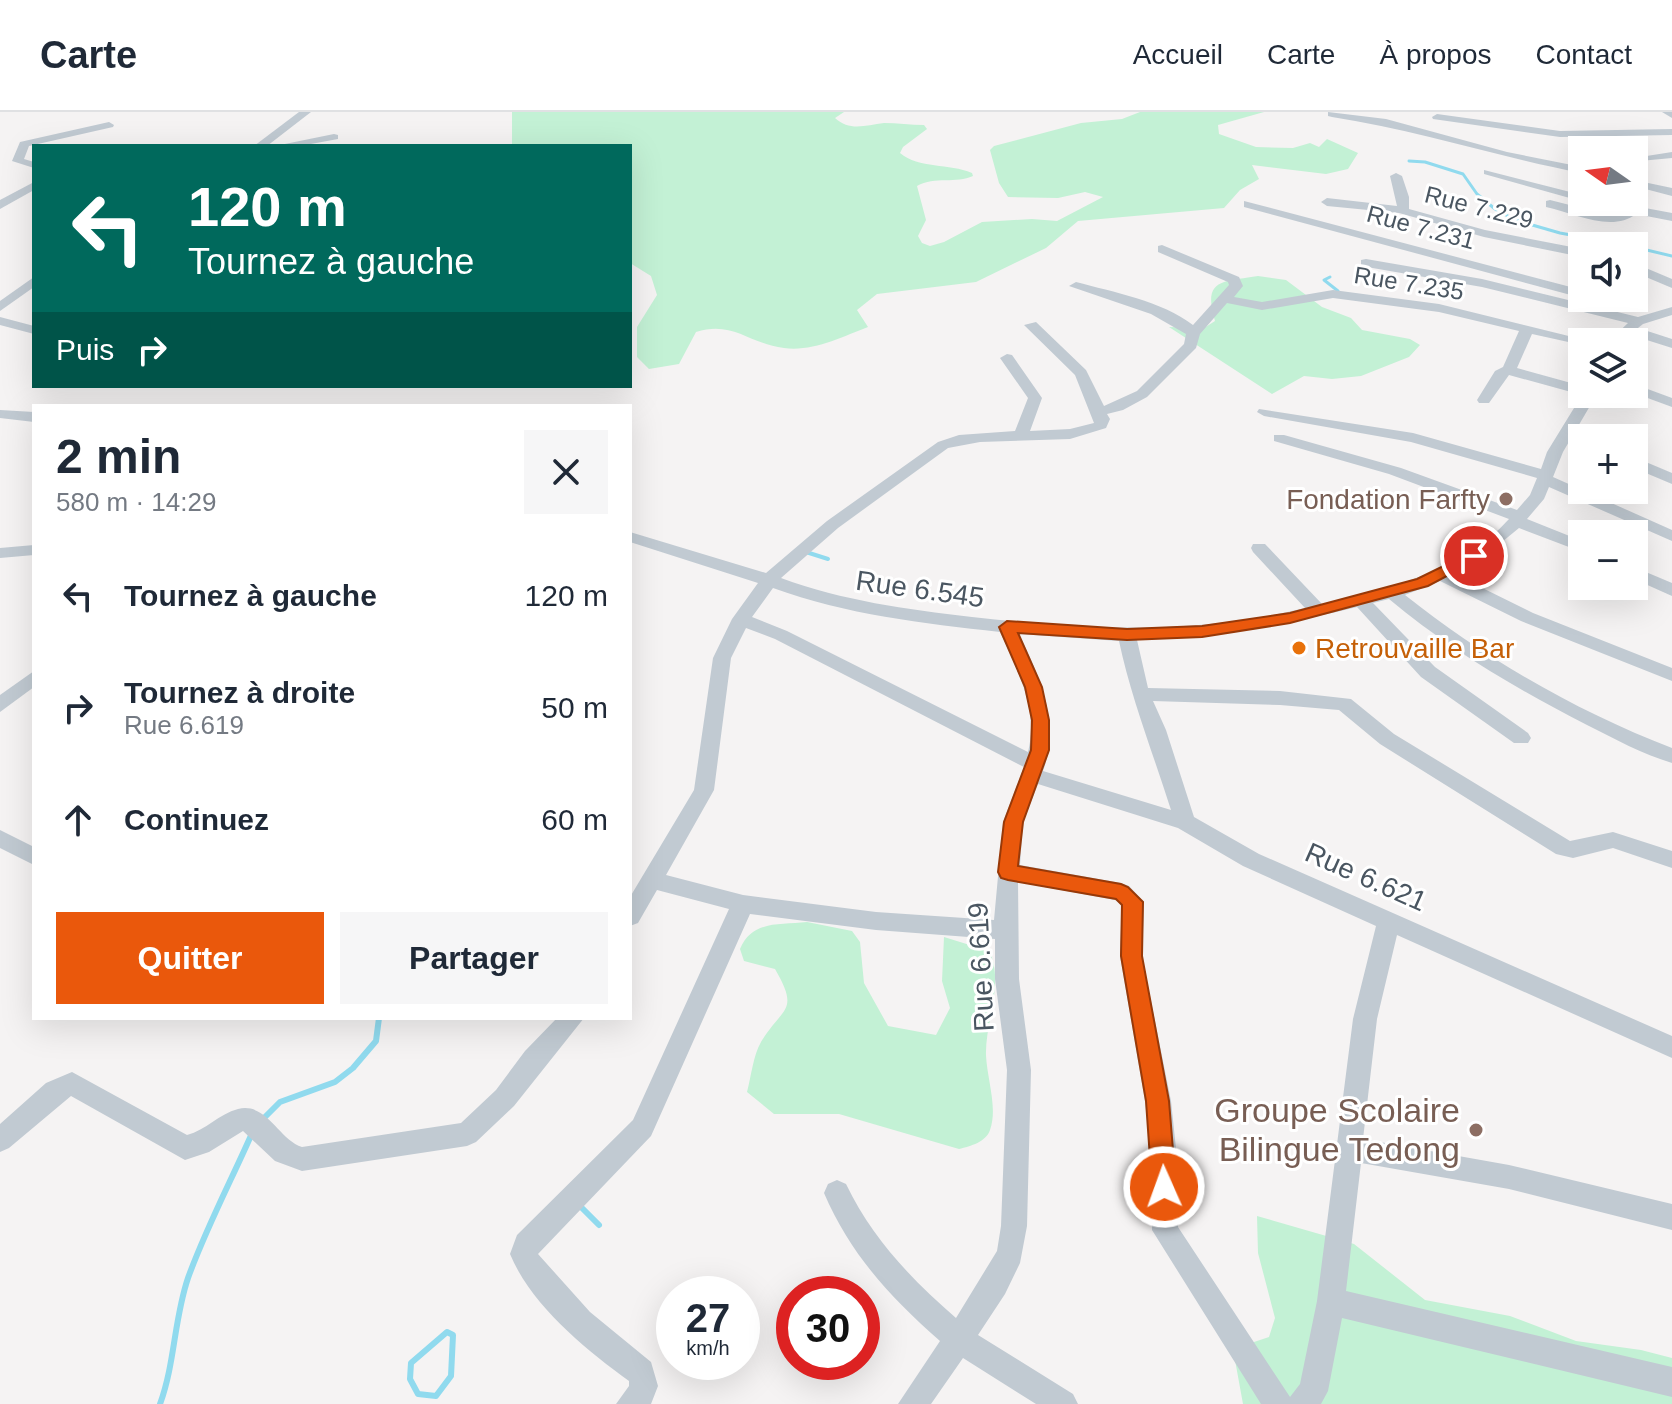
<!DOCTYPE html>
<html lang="fr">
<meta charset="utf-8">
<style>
:root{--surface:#fff;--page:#f6f6f7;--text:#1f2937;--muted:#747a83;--line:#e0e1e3;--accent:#ea580c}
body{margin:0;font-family:Arial,sans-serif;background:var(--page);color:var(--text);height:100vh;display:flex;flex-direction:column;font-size:30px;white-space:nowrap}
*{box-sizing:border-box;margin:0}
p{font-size:26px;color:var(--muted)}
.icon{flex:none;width:44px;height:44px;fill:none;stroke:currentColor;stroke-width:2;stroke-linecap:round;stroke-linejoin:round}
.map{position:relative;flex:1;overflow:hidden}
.side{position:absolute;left:32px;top:292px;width:600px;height:616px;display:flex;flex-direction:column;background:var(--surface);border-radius:0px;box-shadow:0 8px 32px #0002}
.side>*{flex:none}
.hud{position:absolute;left:32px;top:32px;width:600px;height:244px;border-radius:0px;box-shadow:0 8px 32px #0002;background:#00695c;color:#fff;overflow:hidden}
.needle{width:52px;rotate:284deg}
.buttons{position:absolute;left:1568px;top:24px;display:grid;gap:16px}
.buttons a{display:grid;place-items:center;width:80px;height:80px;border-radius:0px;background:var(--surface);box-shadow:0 8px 32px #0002;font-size:40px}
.speed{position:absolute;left:656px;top:1164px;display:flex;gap:16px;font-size:40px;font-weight:700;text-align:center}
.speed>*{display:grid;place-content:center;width:104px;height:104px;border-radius:50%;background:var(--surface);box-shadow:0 8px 32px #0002;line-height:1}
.speed small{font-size:20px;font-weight:400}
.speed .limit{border:12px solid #d22;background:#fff;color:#111}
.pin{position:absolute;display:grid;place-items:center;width:68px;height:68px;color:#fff;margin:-34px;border:4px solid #fff;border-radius:50%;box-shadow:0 2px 8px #0007}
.me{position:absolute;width:88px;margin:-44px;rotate:358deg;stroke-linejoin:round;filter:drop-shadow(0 0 6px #0008)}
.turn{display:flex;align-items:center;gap:28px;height:168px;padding:0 24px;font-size:36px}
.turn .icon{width:104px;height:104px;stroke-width:2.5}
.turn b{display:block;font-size:56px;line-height:68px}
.then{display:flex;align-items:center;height:76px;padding:0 24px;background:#0003;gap:16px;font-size:30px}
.round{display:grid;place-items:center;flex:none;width:84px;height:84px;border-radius:0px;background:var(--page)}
.summary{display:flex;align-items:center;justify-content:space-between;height:136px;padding:0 24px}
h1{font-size:48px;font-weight:600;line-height:60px}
.button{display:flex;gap:16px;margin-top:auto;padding:16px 24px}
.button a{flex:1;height:92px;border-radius:0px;background:var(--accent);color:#fff;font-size:32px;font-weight:600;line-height:92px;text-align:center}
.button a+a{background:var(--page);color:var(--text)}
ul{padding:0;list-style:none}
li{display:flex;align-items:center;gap:24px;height:112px;padding:0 24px}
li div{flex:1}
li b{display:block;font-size:30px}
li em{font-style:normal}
header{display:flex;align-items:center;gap:48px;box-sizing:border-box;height:112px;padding:0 40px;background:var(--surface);border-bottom:2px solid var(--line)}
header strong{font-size:38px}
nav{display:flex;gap:44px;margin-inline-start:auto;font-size:28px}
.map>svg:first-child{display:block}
.green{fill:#c3f1d5}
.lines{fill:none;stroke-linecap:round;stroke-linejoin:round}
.stream-far2{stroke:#90daee;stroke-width:3}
.stream-far1{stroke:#90daee;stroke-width:4}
.stream{stroke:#90daee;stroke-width:6}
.minor{fill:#c1cad2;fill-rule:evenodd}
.route{fill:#ea580c;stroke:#983908;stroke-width:2}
.education-dot{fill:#8d6e63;stroke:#fff;stroke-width:3}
.food-dot{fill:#e8710a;stroke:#fff;stroke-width:3}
.labels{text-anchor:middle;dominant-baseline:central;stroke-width:6;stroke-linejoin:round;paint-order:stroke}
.far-street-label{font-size:24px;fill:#4a5661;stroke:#fff}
.education-label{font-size:28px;fill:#785e54;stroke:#fff;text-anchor:end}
.street-label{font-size:28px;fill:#4a5661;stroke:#fff}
.food-label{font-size:28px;fill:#c56008;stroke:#fff;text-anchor:start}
.near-education-label{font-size:34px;fill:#785e54;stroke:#fff;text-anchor:end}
</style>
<header>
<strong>Carte</strong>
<nav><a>Accueil</a><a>Carte</a><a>À propos</a><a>Contact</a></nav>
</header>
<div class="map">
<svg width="1672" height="1292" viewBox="0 0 1672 1292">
<rect width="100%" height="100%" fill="#f5f3f3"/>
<g class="green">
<path d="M512,0H844L835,6C850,20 866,13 884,11C897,11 911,13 924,13L927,17L903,35L900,41C919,57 949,51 972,61L973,64C956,72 935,64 917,74L926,108L918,124L922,131L930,134L944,130L982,110L1032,107L1057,109L1103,85L1085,80L1058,86L1008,85L999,71L990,38L994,34L1081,11L1122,7L1140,0H1264L1218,13L1219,22L1256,35L1293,36L1310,31L1319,35L1327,27L1358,41L1348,57L1326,62L1252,53L1259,67L1240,78L1224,96L1078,109L1046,136L976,170L877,182L857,198L868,215C842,225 812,240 784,236C749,232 733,208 696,220L679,252L649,257L637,245V215L657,183L651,164L630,151V34H512Z"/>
<path d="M1258,164L1286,168L1322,195L1351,206L1362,218L1410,227L1420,233L1409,245L1361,264L1332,267L1304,264L1272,282L1169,215L1204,216L1215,209C1202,166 1223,170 1258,164Z"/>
<path d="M807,810L852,819L860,830L864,871L888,914L936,923L950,896L942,869L944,825L989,839C1005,870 985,910 986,943C987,967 998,996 990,1018C986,1030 971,1034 959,1037L839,1002H774L747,980C751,965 753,944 761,930C783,894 800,900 775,857L744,849L740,837C752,808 780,813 807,810Z"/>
<path d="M1257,1104L1354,1132L1425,1188L1510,1204L1576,1229L1641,1238L1672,1246V1292H1243L1233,1237L1269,1225L1275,1206L1258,1141Z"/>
</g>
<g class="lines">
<g class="stream-far2">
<path d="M1409,49L1425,50L1463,62L1477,82L1495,97L1515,108L1560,121L1631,134"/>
<path d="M1634,135L1672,144"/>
<path d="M1330,165L1324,168L1338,179"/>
</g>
<path class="stream-far1" d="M806,440L828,447"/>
<g class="stream">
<path d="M262,1008L280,990L335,970L353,956L376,929L379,906"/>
<path d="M581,1091L580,1094L599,1113"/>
<path d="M447,1220L453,1223L451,1264L436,1284L418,1282L410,1267L411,1251Z"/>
<path d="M160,1292C175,1251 174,1207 188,1166C206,1116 232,1067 253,1019"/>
</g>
<g class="minor">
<path d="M299,0H311L267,34H254Z"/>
<path d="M1328,0L1386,7L1507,40L1582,55V61C1498,45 1417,18 1332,5L1328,4Z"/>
<path d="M1662,0H1672V6Z"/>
<path d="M1437,2L1560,19L1672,17V23L1560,25L1433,7L1432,5Z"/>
<path d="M109,10L114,13L113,15L29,34L24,47L34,50V56L12,49L20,30Z"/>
<path d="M334,22L338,23V27L300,34H275Z"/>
<path d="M1672,40V46L1640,49L1634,46Z"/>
<path d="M1484,58L1582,83L1584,90L1484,62Z"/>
<path d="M1396,61L1402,64L1409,85V97L1485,118L1582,137V145L1484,125L1399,101L1327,94L1321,90L1327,86L1397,94L1390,64Z"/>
<path d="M1634,68L1672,76V84L1634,74Z"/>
<path d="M34,70V78L0,97V88Z"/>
<path d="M1550,88L1613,104L1624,99L1589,90H1613L1672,101V109L1636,102C1612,121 1573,101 1546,95V89Z"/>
<path d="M1244,89L1582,178V186L1244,95Z"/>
<path d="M1162,133L1239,165L1243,174L1234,185L1262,190L1333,178L1439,192L1593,230H1582V233L1532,222L1517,256L1582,274V282H1597L1563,340L1553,365L1672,418V429L1549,375L1544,387L1527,407L1582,429V440L1519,416L1480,448L1454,462L1533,501L1672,556V569L1521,509L1440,469L1405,483C1484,546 1578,600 1672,636V651C1642,642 1615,627 1587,613C1517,577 1450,538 1389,487L1373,491L1435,555L1528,621L1531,626L1528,631H1514L1421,565L1357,495C1284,513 1213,524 1137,528L1148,576L1280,579L1351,587L1394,622L1570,729L1613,720L1672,739V756L1613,736L1573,746L1556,742L1380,632L1339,598L1280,593L1153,589L1166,618L1194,705L1259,742L1672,924V946L1397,823L1377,907L1363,1027L1509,1053L1672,1092V1118L1509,1077L1361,1051L1346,1179L1672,1255V1285L1342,1206L1328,1279L1321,1292H1261L1152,1118L1151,1046L1145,989L1120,844L1122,793L1115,788L1018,770L1019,867L1031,958L1027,1114L1020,1151L1005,1182L978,1223L1073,1282L1078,1292H1036L963,1246L931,1292H898L940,1229C891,1186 850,1142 824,1081L828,1072L837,1068L846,1072C872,1126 911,1167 956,1206L997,1139L1001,1114L1007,958L995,867V827L876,818L750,802L651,1024L538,1142L590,1200L651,1250L658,1274L651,1292H616L629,1274V1269C585,1237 531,1193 510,1142L517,1123L633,1008L729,797L657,778L638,811L630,814V785L694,678L713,546L732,507L758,471L630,430V420L766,461L827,409L938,330L959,323L1015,319L1028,286L1000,246L1007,242L1012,243L1042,286L1030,319L1070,317L1094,311L1075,263L1024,213L1036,210L1086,258L1104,294L1137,279L1184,232L1186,222L1151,202L1069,174L1076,170C1113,180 1162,189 1193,213L1229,173L1228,170L1158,140V134ZM1333,186L1439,200L1519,219L1503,255L1495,259L1477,288L1479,291H1489L1509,263L1582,283L1547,340L1541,357L1413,321L1259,297L1257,300L1264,304L1411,330L1537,366L1530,383L1517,398L1401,356L1284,323H1274V329L1389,362L1509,407C1462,460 1387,477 1322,492L1265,432H1253L1251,436L1253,440L1305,496C1196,523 1083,518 972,505C905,497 844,489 781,466L838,416L948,336L980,330L1070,327L1106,316L1110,307L1107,302L1123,298L1147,285L1196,236L1200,222L1227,191L1262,198ZM773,476C847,503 922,511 1000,520C1017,557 1039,598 1028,640L787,519L752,505ZM746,516L775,527L1024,655L1003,710L994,808L876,800L743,783L666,763L714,678L731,546ZM1019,522L1119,529C1131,586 1153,641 1171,698L1043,659C1061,610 1040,566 1019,522ZM1038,672L1178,716L1243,754L1376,814L1353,907L1317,1189L1300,1272L1290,1285L1178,1115L1177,1046L1171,989L1142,844L1144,790L1129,774L1121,771L1020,753L1023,710Z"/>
<path d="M1366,147L1482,167L1638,205L1672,195V203L1643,212L1638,216L1672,227V236L1631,223L1623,230H1608L1628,211L1482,175L1361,154V148Z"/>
<path d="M1634,151L1672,167V176L1634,160Z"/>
<path d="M34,165V175L0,199V189Z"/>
<path d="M0,205L34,214V222L0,213Z"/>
<path d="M1634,272L1672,286V295L1634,281Z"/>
<path d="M0,298L34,300V310L0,306Z"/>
<path d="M1634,345L1672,361V372L1634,356Z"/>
<path d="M34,433V443L0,446V436Z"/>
<path d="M1634,455L1672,471V484L1634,467Z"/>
<path d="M34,559V575L0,600V583Z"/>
<path d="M0,718L34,735V753L0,736Z"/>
<path d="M557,906H584L514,994L476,1030L467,1034L302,1059L275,1049L243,1019L209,1040L185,1048L71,984L9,1036L0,1040V1012L46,971L72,960L187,1023C206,1018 219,1002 238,997C267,990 278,1027 302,1035L461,1011L496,978L525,939Z"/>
</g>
</g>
<path class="route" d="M1474,439L1479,440V447L1428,474L1290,511L1202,525L1127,528L1018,521L1042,575L1049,608V638L1023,710L1018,754L1121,772L1128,775L1143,790L1142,844L1169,989L1176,1075L1172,1083L1164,1086L1155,1083L1152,1075L1146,989L1121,844L1122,793L1116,787L1008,768L1001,766L998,760L1004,710L1031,638L1032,608L1025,575L999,515L1007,509L1127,517L1202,514L1290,501L1417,467Z"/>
<g class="education-dot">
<circle cx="1506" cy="387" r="8"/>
<circle cx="1476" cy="1018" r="8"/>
</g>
<circle class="food-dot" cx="1299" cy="536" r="8"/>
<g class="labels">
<g class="far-street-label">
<text transform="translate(1479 95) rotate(14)">Rue 7.229</text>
<text transform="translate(1421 115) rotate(15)">Rue 7.231</text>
<text transform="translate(1409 171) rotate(9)">Rue 7.235</text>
</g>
<g class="education-label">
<text x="1490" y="387">Fondation Farfty</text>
</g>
<g class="street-label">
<text transform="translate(920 477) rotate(8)">Rue 6.545</text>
<text transform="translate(1366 765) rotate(24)">Rue 6.621</text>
<text transform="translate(981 855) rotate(-93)">Rue 6.619</text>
</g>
<g class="food-label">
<text x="1315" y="536">Retrouvaille Bar</text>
</g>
<g class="near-education-label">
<text x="1460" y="998">Groupe Scolaire<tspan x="1460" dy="39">Bilingue Tedong</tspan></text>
</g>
</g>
</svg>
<div class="buttons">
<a><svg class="needle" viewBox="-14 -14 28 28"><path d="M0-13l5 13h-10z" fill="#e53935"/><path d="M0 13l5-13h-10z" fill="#747a83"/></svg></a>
<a><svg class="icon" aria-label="sound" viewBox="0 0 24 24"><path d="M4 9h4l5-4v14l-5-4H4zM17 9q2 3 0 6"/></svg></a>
<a><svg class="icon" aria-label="layers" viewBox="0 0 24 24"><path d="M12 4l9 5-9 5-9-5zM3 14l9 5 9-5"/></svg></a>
<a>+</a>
<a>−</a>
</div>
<div class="speed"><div>27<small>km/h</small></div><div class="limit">30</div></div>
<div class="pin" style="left:1474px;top:444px;background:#d93025"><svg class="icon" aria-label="arrive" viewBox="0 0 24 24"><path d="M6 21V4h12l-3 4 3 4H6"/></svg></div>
<svg class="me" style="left:1164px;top:1075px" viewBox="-20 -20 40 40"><circle r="17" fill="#ea580c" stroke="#fff" stroke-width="3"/><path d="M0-11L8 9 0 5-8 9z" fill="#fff"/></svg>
<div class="hud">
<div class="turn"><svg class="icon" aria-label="left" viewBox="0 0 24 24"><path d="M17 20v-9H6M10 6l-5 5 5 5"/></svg><div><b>120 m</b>Tournez à gauche</div></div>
<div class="then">Puis<svg class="icon" aria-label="right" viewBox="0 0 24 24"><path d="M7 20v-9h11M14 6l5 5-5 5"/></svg></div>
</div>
<section class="side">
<div class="summary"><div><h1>2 min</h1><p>580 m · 14:29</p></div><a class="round"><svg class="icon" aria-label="close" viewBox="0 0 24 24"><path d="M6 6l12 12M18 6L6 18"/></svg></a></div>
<ul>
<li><svg class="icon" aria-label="left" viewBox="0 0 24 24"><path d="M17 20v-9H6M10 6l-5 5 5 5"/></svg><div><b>Tournez à gauche</b></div><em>120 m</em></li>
<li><svg class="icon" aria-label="right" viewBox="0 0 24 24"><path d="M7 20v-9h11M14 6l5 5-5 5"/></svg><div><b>Tournez à droite</b><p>Rue 6.619</p></div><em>50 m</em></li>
<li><svg class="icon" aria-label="ahead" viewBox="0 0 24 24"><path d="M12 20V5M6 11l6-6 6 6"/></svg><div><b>Continuez</b></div><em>60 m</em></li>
</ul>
<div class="button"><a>Quitter</a><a>Partager</a></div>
</section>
</div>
